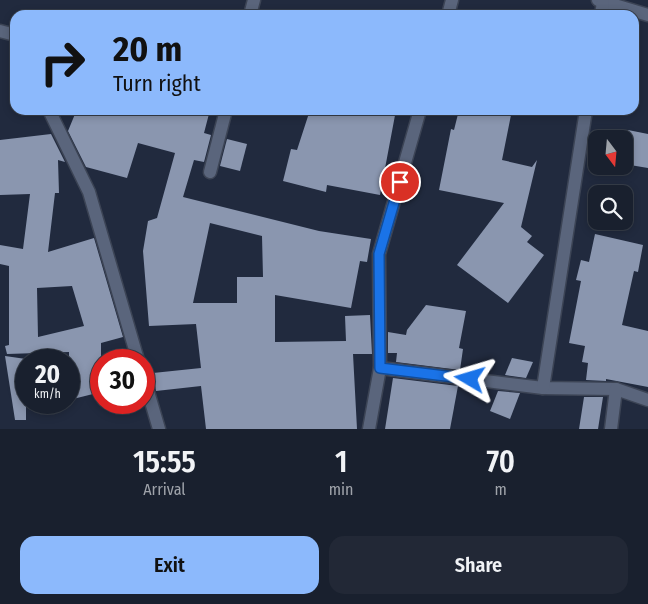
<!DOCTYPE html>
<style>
:root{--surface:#19202e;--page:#222836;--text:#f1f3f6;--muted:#9fa3aa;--line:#373e4a;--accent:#8cb9fc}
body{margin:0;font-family:"Fira Sans Condensed",sans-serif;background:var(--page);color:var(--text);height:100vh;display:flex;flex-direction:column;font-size:19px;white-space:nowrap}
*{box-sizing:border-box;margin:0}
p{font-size:16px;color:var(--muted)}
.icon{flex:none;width:28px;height:28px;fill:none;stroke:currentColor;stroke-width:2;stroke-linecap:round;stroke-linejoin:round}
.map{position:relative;height:429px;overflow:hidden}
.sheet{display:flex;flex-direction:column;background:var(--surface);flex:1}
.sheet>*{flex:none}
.hud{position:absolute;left:10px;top:10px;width:629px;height:105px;border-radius:15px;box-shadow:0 2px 8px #0003,0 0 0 1px var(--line);background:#8cb9fc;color:#111;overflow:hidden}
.needle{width:32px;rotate:164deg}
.controls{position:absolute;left:588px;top:130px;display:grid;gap:10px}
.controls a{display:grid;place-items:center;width:45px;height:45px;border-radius:10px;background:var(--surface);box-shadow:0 2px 8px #0003,0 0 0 1px var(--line);font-size:25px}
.speed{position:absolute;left:15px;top:349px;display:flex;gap:10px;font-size:25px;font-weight:700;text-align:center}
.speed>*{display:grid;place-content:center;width:65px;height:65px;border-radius:50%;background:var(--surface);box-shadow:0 2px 8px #0003,0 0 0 1px var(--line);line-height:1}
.speed small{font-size:12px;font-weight:400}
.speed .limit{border:8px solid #d22;background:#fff;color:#111}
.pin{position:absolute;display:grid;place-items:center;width:42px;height:42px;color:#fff;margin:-21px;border:2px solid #fff;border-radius:50%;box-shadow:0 1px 5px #0007}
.me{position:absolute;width:55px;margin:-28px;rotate:277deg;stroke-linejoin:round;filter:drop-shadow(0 0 4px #0008)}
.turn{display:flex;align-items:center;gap:18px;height:105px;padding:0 20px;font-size:22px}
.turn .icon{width:65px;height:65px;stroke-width:2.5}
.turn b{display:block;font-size:35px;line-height:42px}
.eta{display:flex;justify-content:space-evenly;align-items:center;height:85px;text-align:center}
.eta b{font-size:30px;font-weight:600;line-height:35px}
.cta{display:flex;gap:10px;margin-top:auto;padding:10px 20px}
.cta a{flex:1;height:58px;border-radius:15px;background:var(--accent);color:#111;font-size:20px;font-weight:600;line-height:58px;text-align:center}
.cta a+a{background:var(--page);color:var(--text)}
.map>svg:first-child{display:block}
.building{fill:#8a96af;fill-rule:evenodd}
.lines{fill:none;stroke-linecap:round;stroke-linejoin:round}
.minor-casing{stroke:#3c4455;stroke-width:15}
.minor{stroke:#5a657c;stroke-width:12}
.route-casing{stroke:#114b97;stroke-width:12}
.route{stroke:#1a73e8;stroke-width:9}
</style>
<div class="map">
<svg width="648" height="429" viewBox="0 0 648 429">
<rect width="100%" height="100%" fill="#212a3e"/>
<g class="building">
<path d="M81,110H210L204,133L211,135L204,162L194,160L183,197L319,231L371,239L367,262L360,261L351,308L275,295V342L346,341L345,316L370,315L372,354H353L357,429H206L201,386L156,391L153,373L201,368L196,324L149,326L143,251L148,221L157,218L175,153L138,143L127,178L86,167L68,131L75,114L80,116ZM210,223L262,236L263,277H237V303H193Z"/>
<path d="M310,110H396L380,195L327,185L326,192L283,181L291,149L297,150Z"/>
<path d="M459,110H512L502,160L532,167L537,160L521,227L532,236L527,242L544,255L508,303L457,265L504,203L439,190L451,129L454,130Z"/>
<path d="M628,130L648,134V168L624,164V144H626Z"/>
<path d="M51,134L65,162L58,160L59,193H55L48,252L94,238L123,337L101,343V392L73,399L69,380V352L7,354L5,346L9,345V266L0,264V245L23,249L30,194L0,195V140ZM72,286L84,326L38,337L37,288Z"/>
<path d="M592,138L596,139V159L589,158Z"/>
<path d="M227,139L247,144L240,171L220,166Z"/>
<path d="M595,234L643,245L638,272L634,271L622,325L648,331V387L606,379V381L586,380L588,363L582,362L585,346L569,343L581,281L576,280L581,260L589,262Z"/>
<path d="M426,305L466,311L459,348L463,349L460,370L396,362L397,353H388V332L406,335L407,330Z"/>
<path d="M5,356L26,359V420H15Z"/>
<path d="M512,358L533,362L526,378L505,375Z"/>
<path d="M393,378L458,386L450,429H385Z"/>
<path d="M498,391L520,393L510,419L490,411Z"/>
<path d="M584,397H603L598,429H579Z"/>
</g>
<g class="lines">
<defs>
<g id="minor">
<path d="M598,0L648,15"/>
<path d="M250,15L254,0"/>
<path d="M448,15L452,0"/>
<path d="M601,15L603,2"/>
<path d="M0,31L15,35"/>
<path d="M49,110L89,192L138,360"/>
<path d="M210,172L226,110"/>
<path d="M380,368L543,388L616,389L648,400"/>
<path d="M144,378L159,429"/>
<path d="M543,388L586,110"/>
<path d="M369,429L380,368L379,254L420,110"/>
<path d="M611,429L616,389"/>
</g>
</defs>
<use href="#minor" class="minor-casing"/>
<use href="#minor" class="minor"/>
</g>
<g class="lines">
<defs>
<path id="route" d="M400,182L379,254L380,368L470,379"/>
</defs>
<use href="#route" class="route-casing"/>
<use href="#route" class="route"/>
</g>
</svg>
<div class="controls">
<a><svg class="needle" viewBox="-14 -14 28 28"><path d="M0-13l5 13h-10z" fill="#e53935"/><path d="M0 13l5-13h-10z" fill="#9fa3aa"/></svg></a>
<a><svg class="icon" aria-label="search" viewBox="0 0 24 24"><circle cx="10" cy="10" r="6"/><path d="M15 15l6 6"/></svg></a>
</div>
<div class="speed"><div>20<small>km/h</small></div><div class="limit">30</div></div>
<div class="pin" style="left:400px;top:182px;background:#d93025"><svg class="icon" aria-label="arrive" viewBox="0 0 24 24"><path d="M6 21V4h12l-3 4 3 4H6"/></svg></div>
<svg class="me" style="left:470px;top:379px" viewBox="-20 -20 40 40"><path d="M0-17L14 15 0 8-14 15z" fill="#1a73e8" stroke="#fff" stroke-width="4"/></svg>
<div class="hud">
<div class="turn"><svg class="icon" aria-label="right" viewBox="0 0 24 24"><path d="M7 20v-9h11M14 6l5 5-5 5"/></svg><div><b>20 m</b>Turn right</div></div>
</div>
</div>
<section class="sheet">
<div class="eta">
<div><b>15:55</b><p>Arrival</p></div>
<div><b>1</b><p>min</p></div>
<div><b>70</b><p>m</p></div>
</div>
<div class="cta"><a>Exit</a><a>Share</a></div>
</section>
